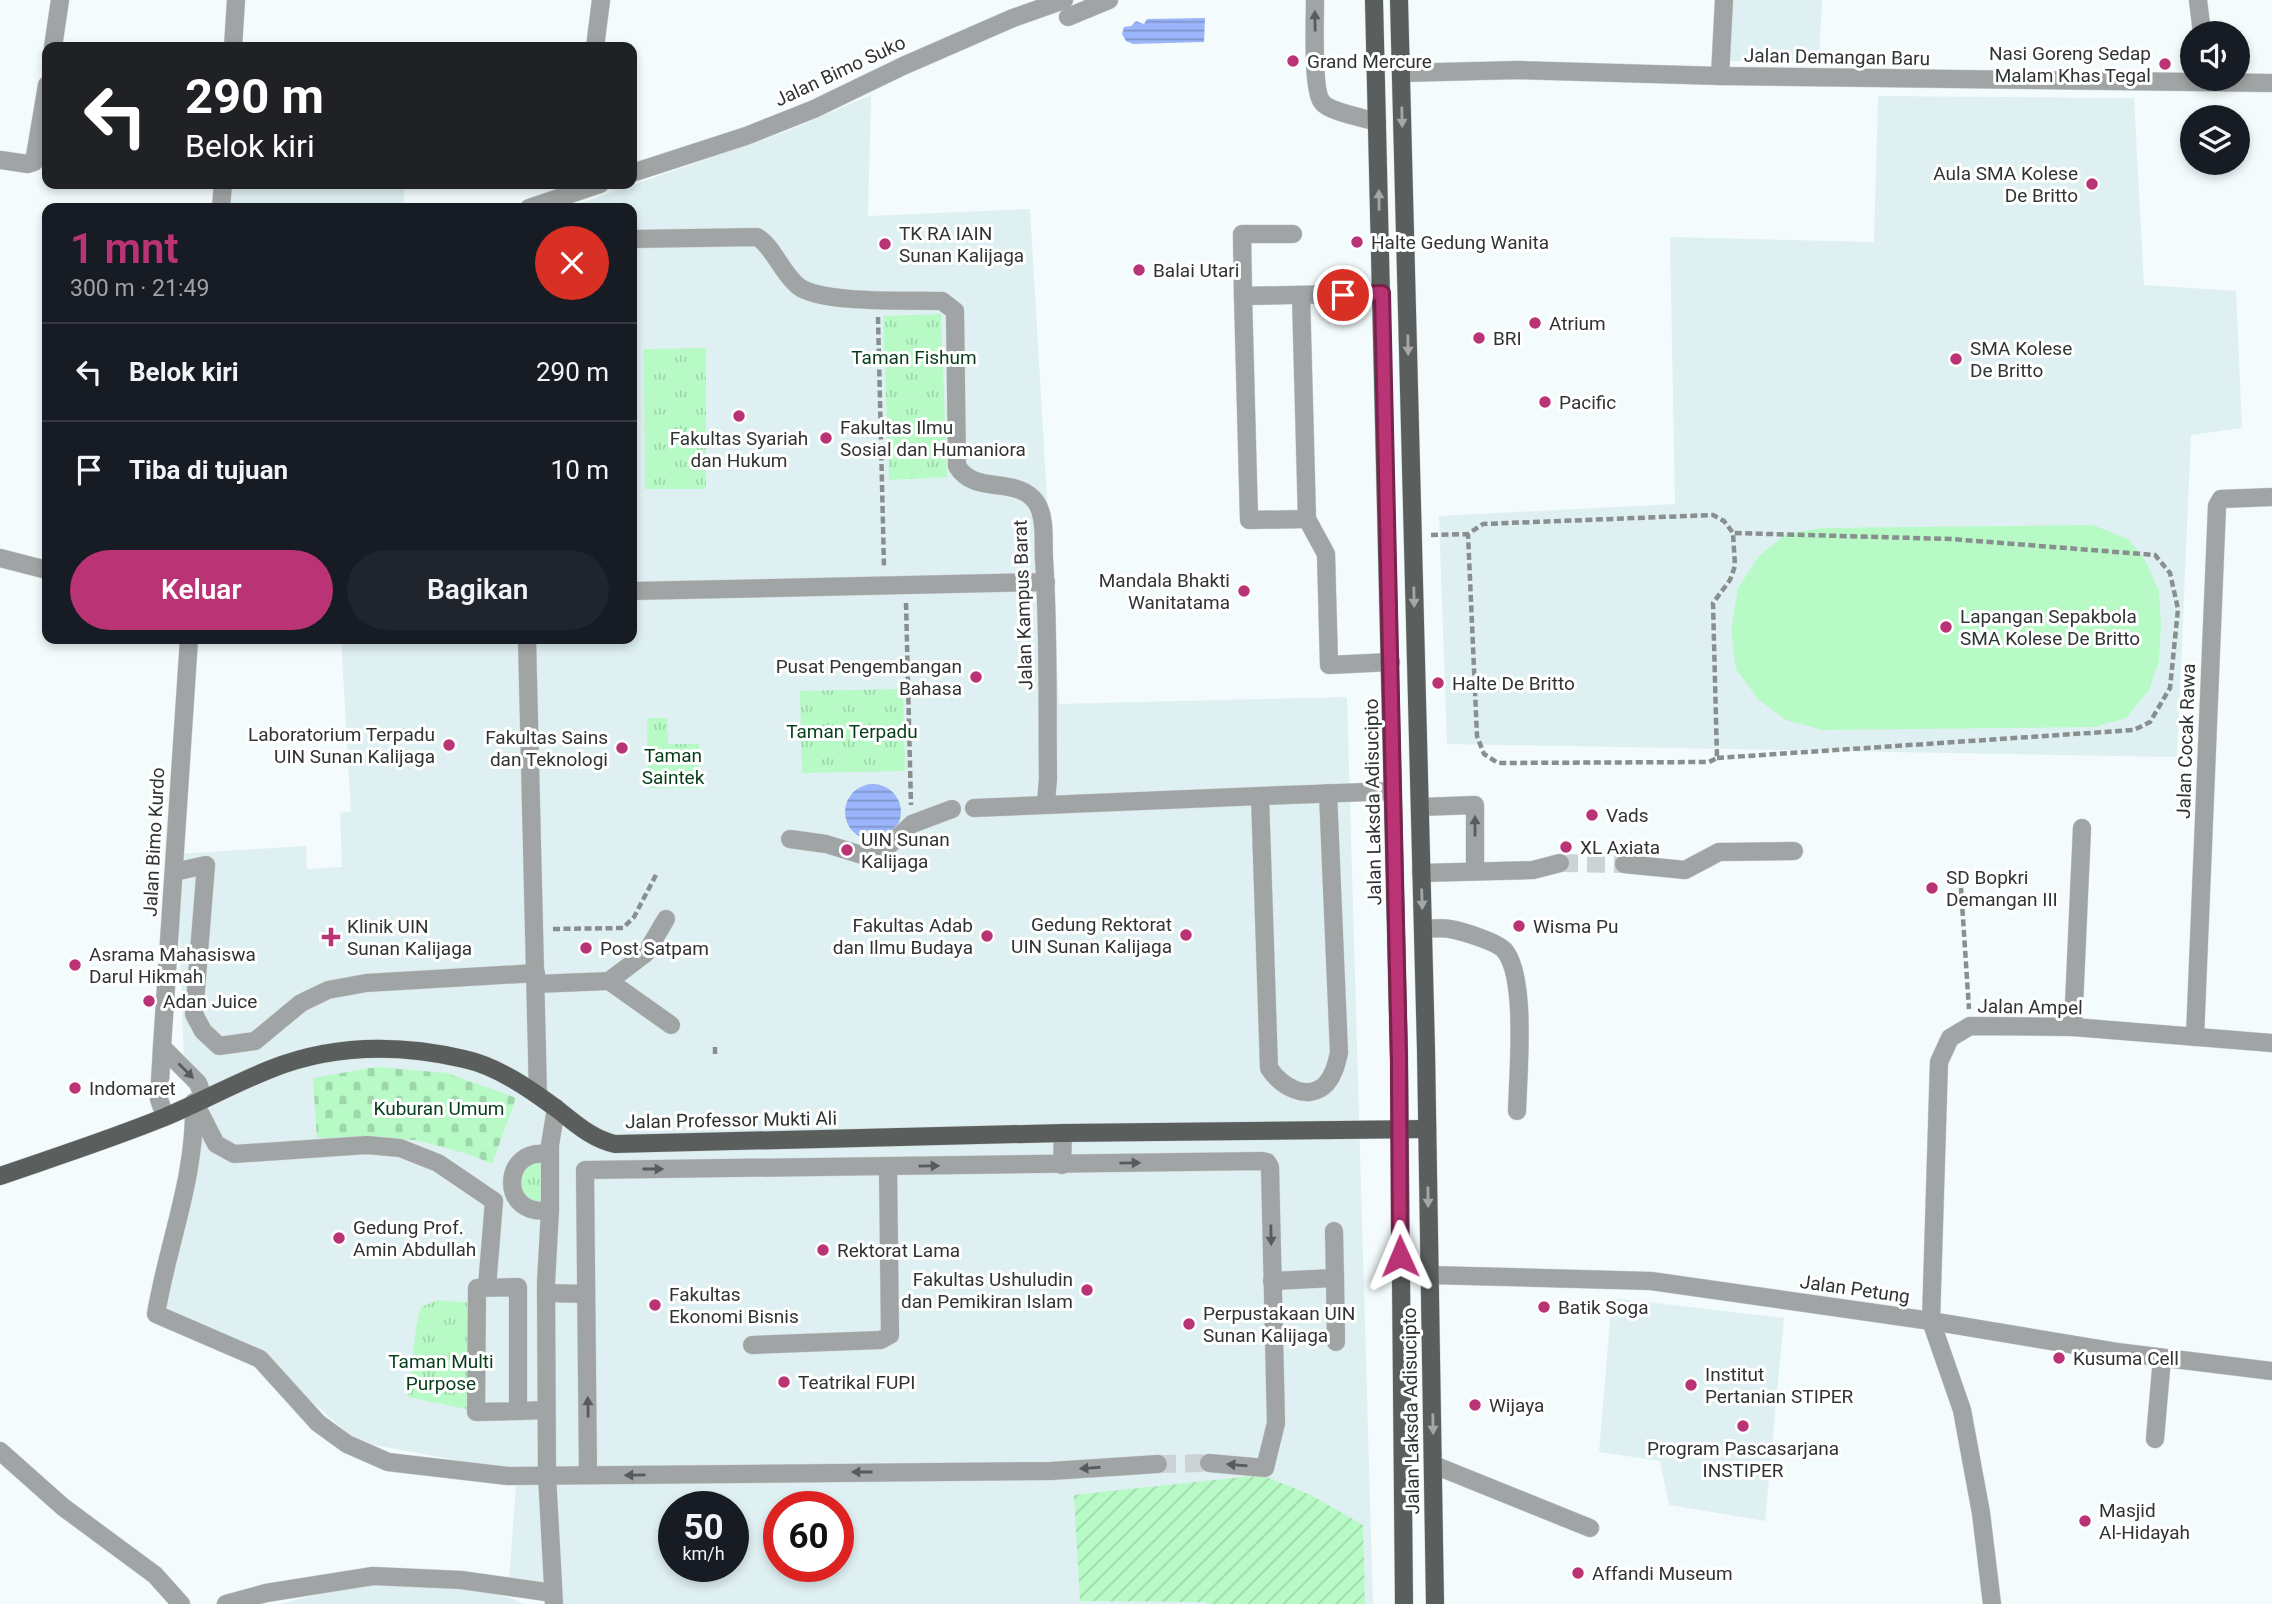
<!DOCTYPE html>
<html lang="id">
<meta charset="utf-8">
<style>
:root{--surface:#171b24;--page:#20242c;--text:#f1f3f6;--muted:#9ea1a6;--line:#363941;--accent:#ba3475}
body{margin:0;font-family:Roboto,sans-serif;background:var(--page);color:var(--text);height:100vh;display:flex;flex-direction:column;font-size:26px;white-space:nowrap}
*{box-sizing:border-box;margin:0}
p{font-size:23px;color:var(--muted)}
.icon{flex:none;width:38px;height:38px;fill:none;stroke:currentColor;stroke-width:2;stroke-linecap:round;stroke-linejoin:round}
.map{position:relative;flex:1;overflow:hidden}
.sheet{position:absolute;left:42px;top:203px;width:595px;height:441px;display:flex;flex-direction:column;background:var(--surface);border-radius:14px;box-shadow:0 4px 10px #0003}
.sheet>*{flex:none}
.guide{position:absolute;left:42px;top:42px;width:595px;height:147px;border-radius:14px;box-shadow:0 4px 10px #0003;background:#202124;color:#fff;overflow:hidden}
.tools{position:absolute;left:2180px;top:21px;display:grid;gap:14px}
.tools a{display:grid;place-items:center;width:70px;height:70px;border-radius:50%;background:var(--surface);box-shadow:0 4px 10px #0003;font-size:35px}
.speed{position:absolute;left:658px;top:1491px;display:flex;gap:14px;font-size:35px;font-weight:700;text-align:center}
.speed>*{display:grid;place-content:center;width:91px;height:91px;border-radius:50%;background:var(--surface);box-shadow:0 4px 10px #0003;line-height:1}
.speed small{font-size:18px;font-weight:400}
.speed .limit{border:10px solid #d22;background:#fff;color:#111}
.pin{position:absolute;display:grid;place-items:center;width:60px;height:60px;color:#fff;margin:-30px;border:4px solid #fff;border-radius:50%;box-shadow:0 2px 7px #0007}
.me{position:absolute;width:77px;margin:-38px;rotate:359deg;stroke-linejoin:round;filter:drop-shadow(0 0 5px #0008)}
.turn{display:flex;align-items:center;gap:24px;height:147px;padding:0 28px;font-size:32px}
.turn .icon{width:91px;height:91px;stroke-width:2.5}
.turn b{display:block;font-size:49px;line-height:60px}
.round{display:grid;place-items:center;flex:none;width:74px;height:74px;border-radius:37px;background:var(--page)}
.headline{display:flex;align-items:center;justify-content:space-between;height:119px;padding:0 28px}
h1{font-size:42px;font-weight:600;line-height:52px;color:var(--accent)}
.cta{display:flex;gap:14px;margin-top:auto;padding:14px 28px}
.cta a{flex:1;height:80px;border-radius:42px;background:var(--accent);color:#fff;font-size:28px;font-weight:600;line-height:80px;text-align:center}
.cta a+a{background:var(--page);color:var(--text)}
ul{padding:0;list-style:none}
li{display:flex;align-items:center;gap:21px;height:98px;padding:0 28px;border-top:2px solid var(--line)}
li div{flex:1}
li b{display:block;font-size:26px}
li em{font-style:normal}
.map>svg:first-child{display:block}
.built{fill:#dff0f2;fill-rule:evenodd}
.grass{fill:#b7fac6}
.cemetery{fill:url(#cemetery-stones)}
.park{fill:url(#park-tufts)}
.garden{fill:url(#garden-furrows)}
.water{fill:url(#water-rules)}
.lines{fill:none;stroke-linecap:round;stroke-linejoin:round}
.minor-tunnel{stroke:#ccd3d4;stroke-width:18;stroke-dasharray:18 9;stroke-linecap:butt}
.minor-casing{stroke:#d0d7d8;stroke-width:19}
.major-casing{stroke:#d0d7d8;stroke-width:19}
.path{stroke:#898e8f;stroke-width:4.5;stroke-dasharray:7 3.5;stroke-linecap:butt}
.minor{stroke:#a1a4a4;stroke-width:18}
.major{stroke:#5a5f5e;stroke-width:18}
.oneway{fill:#585b5b}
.oneway2{fill:#a4a7a6}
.route-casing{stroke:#79224c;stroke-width:18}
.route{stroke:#ba3475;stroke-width:12}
.poi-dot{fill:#ba3475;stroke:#fff;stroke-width:2.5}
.labels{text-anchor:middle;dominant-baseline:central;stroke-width:6;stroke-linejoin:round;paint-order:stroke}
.poi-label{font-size:19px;fill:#313434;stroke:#fff;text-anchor:start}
.street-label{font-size:19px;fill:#313434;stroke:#fff}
.park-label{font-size:19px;fill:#063d1b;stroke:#fff}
</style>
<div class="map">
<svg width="2272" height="1604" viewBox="0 0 2272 1604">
<defs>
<pattern id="cemetery-stones" width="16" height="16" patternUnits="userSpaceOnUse" patternTransform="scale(1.75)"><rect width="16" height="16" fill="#b7fac6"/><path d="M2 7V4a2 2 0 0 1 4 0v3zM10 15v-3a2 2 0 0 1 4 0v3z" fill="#9ed7ab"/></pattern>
<pattern id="park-tufts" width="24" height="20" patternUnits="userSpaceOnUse" patternTransform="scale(1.75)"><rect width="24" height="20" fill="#b7fac6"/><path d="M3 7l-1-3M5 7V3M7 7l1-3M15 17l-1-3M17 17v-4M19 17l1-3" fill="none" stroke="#9ed7ab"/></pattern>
<pattern id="garden-furrows" width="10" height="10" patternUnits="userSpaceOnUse" patternTransform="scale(1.75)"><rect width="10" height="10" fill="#b7fac6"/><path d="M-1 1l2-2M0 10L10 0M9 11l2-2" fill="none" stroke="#9ed7ab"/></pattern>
<pattern id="water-rules" width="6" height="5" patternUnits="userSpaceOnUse" patternTransform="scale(1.75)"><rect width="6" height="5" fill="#9ab5f9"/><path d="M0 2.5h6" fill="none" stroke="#7e94ca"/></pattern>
</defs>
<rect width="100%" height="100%" fill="#f3fbfc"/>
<g class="built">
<path d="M1715,0H1822L1819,61H1714Z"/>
<path d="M871,95L868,216L1030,209L1059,704L1347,697L1373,1604H550V1591L509,1581L517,1471L357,1442L261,1356L164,1315L208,1099L184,1059L176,854L306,846L307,869L342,867L340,813L351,811L341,639H632V208H566L785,132ZM674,1507H733V1566H674ZM779,1507H838V1566H779Z"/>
<path d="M1878,96L2134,98L2144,285L2236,291L2242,428L2191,435L2177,757L1447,744L1439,516L1675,504L1670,237L1874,242Z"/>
<path d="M223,184H405L403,208H221Z"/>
<path d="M1612,1298L1784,1318L1765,1521L1669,1505L1660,1461L1599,1452Z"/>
<path d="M363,1584L459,1585L511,1598L524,1604H278Z"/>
</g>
<path class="grass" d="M2093,525L2128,539L2145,560L2159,591L2161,624L2159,661L2149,690L2126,718L2095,727L1823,730L1786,720L1758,699L1736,669L1731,630L1738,588L1759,556L1786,534L1821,528Z"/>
<path class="cemetery" d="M376,1067L447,1073L516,1098L492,1164L471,1155L416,1140L317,1138L313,1078Z"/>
<g class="park">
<path d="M941,314L947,477L889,480L883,316Z"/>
<path d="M706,348V489H645L644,349Z"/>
<path d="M903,689L905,771L802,773L800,691Z"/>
<path d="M647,718H667L668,744H699V788H648Z"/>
<path d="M544,1154L548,1209L525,1206L514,1172Z"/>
<path d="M438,1300L473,1303L471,1410L408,1397L416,1327L421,1307Z"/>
</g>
<path class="garden" d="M1261,1475L1311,1495L1363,1525L1365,1604H1211L1205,1602L1080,1601L1074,1495Z"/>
<g class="water">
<path d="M1205,18L1204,42L1133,44L1126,41L1122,34L1124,27L1131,26L1136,21L1144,24L1147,19Z"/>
<circle cx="873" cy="812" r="28"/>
</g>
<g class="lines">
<g class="minor-tunnel">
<path d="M1560,863L1624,864"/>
<path d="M1158,1464L1209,1463"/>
</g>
<defs>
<g id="minor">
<path d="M1315,0C1315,19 1312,90 1322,102C1329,112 1365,118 1377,122"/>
<path d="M2198,0L2202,33"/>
<path d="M1068,17L1109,0"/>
<path d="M53,47L60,0"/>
<path d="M233,47L236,0"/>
<path d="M595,47L601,0"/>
<path d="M1401,73L1518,70L1720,76L2272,83"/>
<path d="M1720,76L1724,0"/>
<path d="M0,160L28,164L34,162L47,85"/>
<path d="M632,173L746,136L814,109L903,66L1013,18L1064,0"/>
<path d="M221,208L223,184"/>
<path d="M529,208L600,184"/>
<path d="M632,239L757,237C773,246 781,272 798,286C820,304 911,300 942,301L955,311L957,466C975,496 1016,475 1036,502C1046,517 1043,541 1044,559C1049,632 1047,705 1048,778L1046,804"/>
<path d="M1301,295L1307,519L1326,554L1329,665L1391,662"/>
<path d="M1243,296L1242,234H1293"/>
<path d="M1307,519L1249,520L1243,296L1382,293"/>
<path d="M0,558L47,570"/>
<path d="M632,591L1046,582"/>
<path d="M527,639L538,1095"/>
<path d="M1260,796L1393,791"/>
<path d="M1420,807L1475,805V871"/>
<path d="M974,808L1260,796L1269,1068C1280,1085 1307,1103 1326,1084C1334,1075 1336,1065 1339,1053L1328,793"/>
<path d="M790,839L826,844L862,855L884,850L912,824L952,809"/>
<path d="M1624,864L1685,870L1719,852L1794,851"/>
<path d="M174,872L206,865L194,1014L203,1031L219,1046L255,1041L301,1003L328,990L366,983L536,973"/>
<path d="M1421,873L1533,870L1560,863"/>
<path d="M1423,929C1432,929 1442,927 1450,929C1462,931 1498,942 1505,951C1527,979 1518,1074 1517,1111"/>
<path d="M609,981L671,1025"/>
<path d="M536,984L609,981L646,953L666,919"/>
<path d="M2073,1027L2082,828"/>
<path d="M2195,1037L2217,506L2221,499L2272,497"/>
<path d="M162,1047L198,1083L204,1099"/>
<path d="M194,1102C196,1178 168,1242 156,1314L260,1359L318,1423L347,1444L388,1462L508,1476L1051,1471L1158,1464"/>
<path d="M196,1105L216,1144L234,1154L367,1145L400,1148L438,1163L494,1201L487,1287"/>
<path d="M165,1117L159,1099L162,1047L189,639"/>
<path d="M1062,1165L1063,1133"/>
<path d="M550,1210C498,1219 501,1144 550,1155"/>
<path d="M1430,1275L1651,1281L1931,1321L2117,1352L2272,1371"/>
<path d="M1335,1278L1336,1342"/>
<path d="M1272,1281L1335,1278L1334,1231"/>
<path d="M546,1293L586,1294"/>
<path d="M752,1345L881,1340L890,1335L888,1166"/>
<path d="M518,1411L476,1412L477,1288L518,1287V1411L546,1410"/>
<path d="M2155,1439L2162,1358"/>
<path d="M0,1451L63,1507L155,1575L181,1604"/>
<path d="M1434,1465L1590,1528"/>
<path d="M588,1475L585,1170L1262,1161L1267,1162L1270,1167L1276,1423L1265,1468L1209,1463"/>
<path d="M226,1604L266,1593L373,1576L461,1580L553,1593"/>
<path d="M554,1604L547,1475L546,1283L550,1210V1145L556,1108"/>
<path d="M1992,1604L1981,1513L1962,1410L1931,1321L1939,1062L1950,1038L1970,1026L2073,1027L2272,1043"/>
</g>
<g id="major">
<path d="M1374,0L1399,1060L1404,1604"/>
<path d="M1399,0L1426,1050L1435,1604"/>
<path d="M0,1176C55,1157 111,1139 165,1117C201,1102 235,1083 271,1069C334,1044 399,1044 464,1059C497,1066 530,1089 557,1109C575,1123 592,1139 615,1144L1063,1133L1427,1129"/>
</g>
</defs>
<use href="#minor" class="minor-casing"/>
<use href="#major" class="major-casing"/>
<g class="path">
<path d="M878,317L884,567"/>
<path d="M1431,535L1468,534L1483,524L1713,515L1724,521L1733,533L1735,566L1730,580L1713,603L1717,758L1709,762L1498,763L1484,754L1477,736L1468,534"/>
<path d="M906,603L911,805"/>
<path d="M1717,758L2134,730L2150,722L2170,688L2178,609L2170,573L2155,555L1951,539L1733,533"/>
<path d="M1961,888L1969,1009"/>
<path d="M553,929L623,928L634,917L657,873"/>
<path d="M715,1054V1047"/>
</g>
<use href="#minor" class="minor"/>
<use href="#major" class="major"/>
</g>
<defs><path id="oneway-solid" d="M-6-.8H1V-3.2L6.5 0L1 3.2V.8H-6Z" transform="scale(1.75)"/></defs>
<g class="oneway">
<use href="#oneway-solid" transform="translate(1315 21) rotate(-91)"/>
<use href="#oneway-solid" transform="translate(1475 826) rotate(-90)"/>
<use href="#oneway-solid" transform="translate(186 1071) rotate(45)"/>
<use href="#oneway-solid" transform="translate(1130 1163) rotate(-1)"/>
<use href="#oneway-solid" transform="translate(929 1166) rotate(-1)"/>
<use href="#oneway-solid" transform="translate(653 1169)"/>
<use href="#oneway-solid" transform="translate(1271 1235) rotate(89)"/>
<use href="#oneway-solid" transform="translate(588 1407) rotate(-91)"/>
<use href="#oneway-solid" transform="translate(1237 1465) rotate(-175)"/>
<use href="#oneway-solid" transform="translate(1090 1468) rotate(176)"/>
<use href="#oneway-solid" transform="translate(862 1472) rotate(180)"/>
<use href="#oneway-solid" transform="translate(635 1475) rotate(179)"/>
</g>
<g class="oneway2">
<use href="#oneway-solid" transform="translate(1402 117) rotate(89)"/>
<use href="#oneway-solid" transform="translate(1379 200) rotate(-91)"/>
<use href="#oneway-solid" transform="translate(1408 345) rotate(89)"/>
<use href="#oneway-solid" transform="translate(1414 597) rotate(89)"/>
<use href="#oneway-solid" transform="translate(1422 899) rotate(88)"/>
<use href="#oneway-solid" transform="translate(1428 1197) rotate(89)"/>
<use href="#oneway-solid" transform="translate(1433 1424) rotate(89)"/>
</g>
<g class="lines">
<defs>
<path id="route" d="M1343,295L1382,293L1399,1060L1400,1256"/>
</defs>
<use href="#route" class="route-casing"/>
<use href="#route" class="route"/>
</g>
<g class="poi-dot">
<circle cx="1293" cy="61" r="7"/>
<circle cx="2165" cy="64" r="7"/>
<circle cx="2092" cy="184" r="7"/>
<circle cx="1357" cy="242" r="7"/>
<circle cx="885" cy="244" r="7"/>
<circle cx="1139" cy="270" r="7"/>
<circle cx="1535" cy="323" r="7"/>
<circle cx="1479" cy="338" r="7"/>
<circle cx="1956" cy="359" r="7"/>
<circle cx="1545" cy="402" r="7"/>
<circle cx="739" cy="416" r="7"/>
<circle cx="826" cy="438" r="7"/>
<circle cx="1244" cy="591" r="7"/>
<circle cx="1946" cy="627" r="7"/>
<circle cx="976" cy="677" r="7"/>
<circle cx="1438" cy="683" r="7"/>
<circle cx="449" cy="745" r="7"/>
<circle cx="622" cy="748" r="7"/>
<circle cx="1592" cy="815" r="7"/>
<circle cx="1566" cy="847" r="7"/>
<circle cx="847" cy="850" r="7"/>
<circle cx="1932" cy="888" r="7"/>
<circle cx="1519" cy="926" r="7"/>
<circle cx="1186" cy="935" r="7"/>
<circle cx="987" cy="936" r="7"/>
<path d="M327.5 926.5h7v7h7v7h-7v7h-7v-7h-7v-7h7z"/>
<circle cx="586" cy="948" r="7"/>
<circle cx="75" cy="965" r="7"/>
<circle cx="149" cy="1001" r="7"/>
<circle cx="75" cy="1088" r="7"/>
<circle cx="339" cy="1238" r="7"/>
<circle cx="823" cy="1250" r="7"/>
<circle cx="1087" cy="1290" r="7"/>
<circle cx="655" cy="1305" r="7"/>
<circle cx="1544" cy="1307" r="7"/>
<circle cx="1189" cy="1324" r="7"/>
<circle cx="2059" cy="1358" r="7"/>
<circle cx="784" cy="1382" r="7"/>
<circle cx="1691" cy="1385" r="7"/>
<circle cx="1475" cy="1405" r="7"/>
<circle cx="1743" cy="1426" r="7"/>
<circle cx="2085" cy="1521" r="7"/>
<circle cx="1578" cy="1573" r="7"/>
</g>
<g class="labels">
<g class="poi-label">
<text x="2151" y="53" text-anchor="end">Nasi Goreng Sedap<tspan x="2151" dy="22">Malam Khas Tegal</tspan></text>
<text x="1307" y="61">Grand Mercure</text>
<text x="2078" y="173" text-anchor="end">Aula SMA Kolese<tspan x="2078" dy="22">De Britto</tspan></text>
<text x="899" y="233">TK RA IAIN<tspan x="899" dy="22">Sunan Kalijaga</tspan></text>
<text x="1371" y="242">Halte Gedung Wanita</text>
<text x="1153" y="270">Balai Utari</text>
<text x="1549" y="323">Atrium</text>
<text x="1493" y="338">BRI</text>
<text x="1970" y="348">SMA Kolese<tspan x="1970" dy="22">De Britto</tspan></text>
<text x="1559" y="402">Pacific</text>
<text x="840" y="427">Fakultas Ilmu<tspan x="840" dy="22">Sosial dan Humaniora</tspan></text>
<text x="739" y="438" text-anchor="middle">Fakultas Syariah<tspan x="739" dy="22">dan Hukum</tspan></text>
<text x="1230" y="580" text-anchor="end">Mandala Bhakti<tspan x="1230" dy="22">Wanitatama</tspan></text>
<text x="1960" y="616">Lapangan Sepakbola<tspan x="1960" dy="22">SMA Kolese De Britto</tspan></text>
<text x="962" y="666" text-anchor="end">Pusat Pengembangan<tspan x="962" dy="22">Bahasa</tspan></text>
<text x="1452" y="683">Halte De Britto</text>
<text x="435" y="734" text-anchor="end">Laboratorium Terpadu<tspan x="435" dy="22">UIN Sunan Kalijaga</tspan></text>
<text x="608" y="737" text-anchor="end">Fakultas Sains<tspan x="608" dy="22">dan Teknologi</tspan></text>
<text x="1606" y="815">Vads</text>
<text x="861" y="839">UIN Sunan<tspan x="861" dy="22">Kalijaga</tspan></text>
<text x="1580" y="847">XL Axiata</text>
<text x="1946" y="877">SD Bopkri<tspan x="1946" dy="22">Demangan III</tspan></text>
<text x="1172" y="924" text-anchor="end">Gedung Rektorat<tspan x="1172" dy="22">UIN Sunan Kalijaga</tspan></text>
<text x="973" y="925" text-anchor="end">Fakultas Adab<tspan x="973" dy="22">dan Ilmu Budaya</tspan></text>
<text x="347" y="926">Klinik UIN<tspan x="347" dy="22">Sunan Kalijaga</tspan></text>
<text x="1533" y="926">Wisma Pu</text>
<text x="600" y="948">Post Satpam</text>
<text x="89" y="954">Asrama Mahasiswa<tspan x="89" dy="22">Darul Hikmah</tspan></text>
<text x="163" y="1001">Adan Juice</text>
<text x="89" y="1088">Indomaret</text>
<text x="353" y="1227">Gedung Prof.<tspan x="353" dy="22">Amin Abdullah</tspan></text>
<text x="837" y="1250">Rektorat Lama</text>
<text x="1073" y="1279" text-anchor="end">Fakultas Ushuludin<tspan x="1073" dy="22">dan Pemikiran Islam</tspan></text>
<text x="669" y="1294">Fakultas<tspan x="669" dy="22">Ekonomi Bisnis</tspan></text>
<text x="1558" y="1307">Batik Soga</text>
<text x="1203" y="1313">Perpustakaan UIN<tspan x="1203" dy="22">Sunan Kalijaga</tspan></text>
<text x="2073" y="1358">Kusuma Cell</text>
<text x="1705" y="1374">Institut<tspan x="1705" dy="22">Pertanian STIPER</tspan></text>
<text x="798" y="1382">Teatrikal FUPI</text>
<text x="1489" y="1405">Wijaya</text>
<text x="1743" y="1448" text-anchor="middle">Program Pascasarjana<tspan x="1743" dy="22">INSTIPER</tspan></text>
<text x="2099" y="1510">Masjid<tspan x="2099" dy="22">Al-Hidayah</tspan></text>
<text x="1592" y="1573">Affandi Museum</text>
</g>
<g class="street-label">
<text transform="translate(1837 57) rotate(1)">Jalan Demangan Baru</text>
<text transform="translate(840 71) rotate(-25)">Jalan Bimo Suko</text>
<text transform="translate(1023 605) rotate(-92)">Jalan Kampus Barat</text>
<text transform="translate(2186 741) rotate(-88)">Jalan Cocak Rawa</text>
<text transform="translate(1373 802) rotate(-91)">Jalan Laksda Adisucipto</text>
<text transform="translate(154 842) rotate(-87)">Jalan Bimo Kurdo</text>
<text transform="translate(2030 1007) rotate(1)">Jalan Ampel</text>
<text transform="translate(731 1120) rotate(-1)">Jalan Professor Mukti Ali</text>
<text transform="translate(1855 1289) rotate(8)">Jalan Petung</text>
<text transform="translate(1411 1411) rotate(-91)">Jalan Laksda Adisucipto</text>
</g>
<g class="park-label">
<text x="914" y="357">Taman Fishum</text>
<text x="852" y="731">Taman Terpadu</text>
<text x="673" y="755">Taman<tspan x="673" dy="22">Saintek</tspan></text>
<text x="439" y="1108">Kuburan Umum</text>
<text x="441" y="1361">Taman Multi<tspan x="441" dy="22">Purpose</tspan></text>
</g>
</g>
</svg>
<div class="tools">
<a><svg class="icon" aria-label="sound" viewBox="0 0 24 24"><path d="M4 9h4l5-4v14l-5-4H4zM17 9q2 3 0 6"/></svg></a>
<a><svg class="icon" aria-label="layers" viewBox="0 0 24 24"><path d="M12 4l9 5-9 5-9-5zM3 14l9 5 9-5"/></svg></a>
</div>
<div class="speed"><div>50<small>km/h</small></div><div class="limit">60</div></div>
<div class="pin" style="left:1343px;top:295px;background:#d93025"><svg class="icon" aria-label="arrive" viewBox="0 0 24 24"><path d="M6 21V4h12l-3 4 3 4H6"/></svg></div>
<svg class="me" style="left:1400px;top:1256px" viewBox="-20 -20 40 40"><path d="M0-17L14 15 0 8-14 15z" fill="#ba3475" stroke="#fff" stroke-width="4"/></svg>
<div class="guide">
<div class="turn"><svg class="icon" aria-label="left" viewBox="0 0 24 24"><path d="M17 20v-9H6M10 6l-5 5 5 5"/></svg><div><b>290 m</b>Belok kiri</div></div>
</div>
<section class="sheet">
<div class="headline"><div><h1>1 mnt</h1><p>300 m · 21:49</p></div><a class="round" style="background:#d93025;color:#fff"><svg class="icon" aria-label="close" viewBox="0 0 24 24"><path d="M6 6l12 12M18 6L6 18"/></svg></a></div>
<ul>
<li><svg class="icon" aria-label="left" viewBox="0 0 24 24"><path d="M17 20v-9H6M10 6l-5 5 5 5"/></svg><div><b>Belok kiri</b></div><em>290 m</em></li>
<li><svg class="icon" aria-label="arrive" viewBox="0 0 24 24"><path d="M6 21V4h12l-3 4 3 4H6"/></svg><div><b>Tiba di tujuan</b></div><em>10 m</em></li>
</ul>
<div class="cta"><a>Keluar</a><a>Bagikan</a></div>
</section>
</div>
